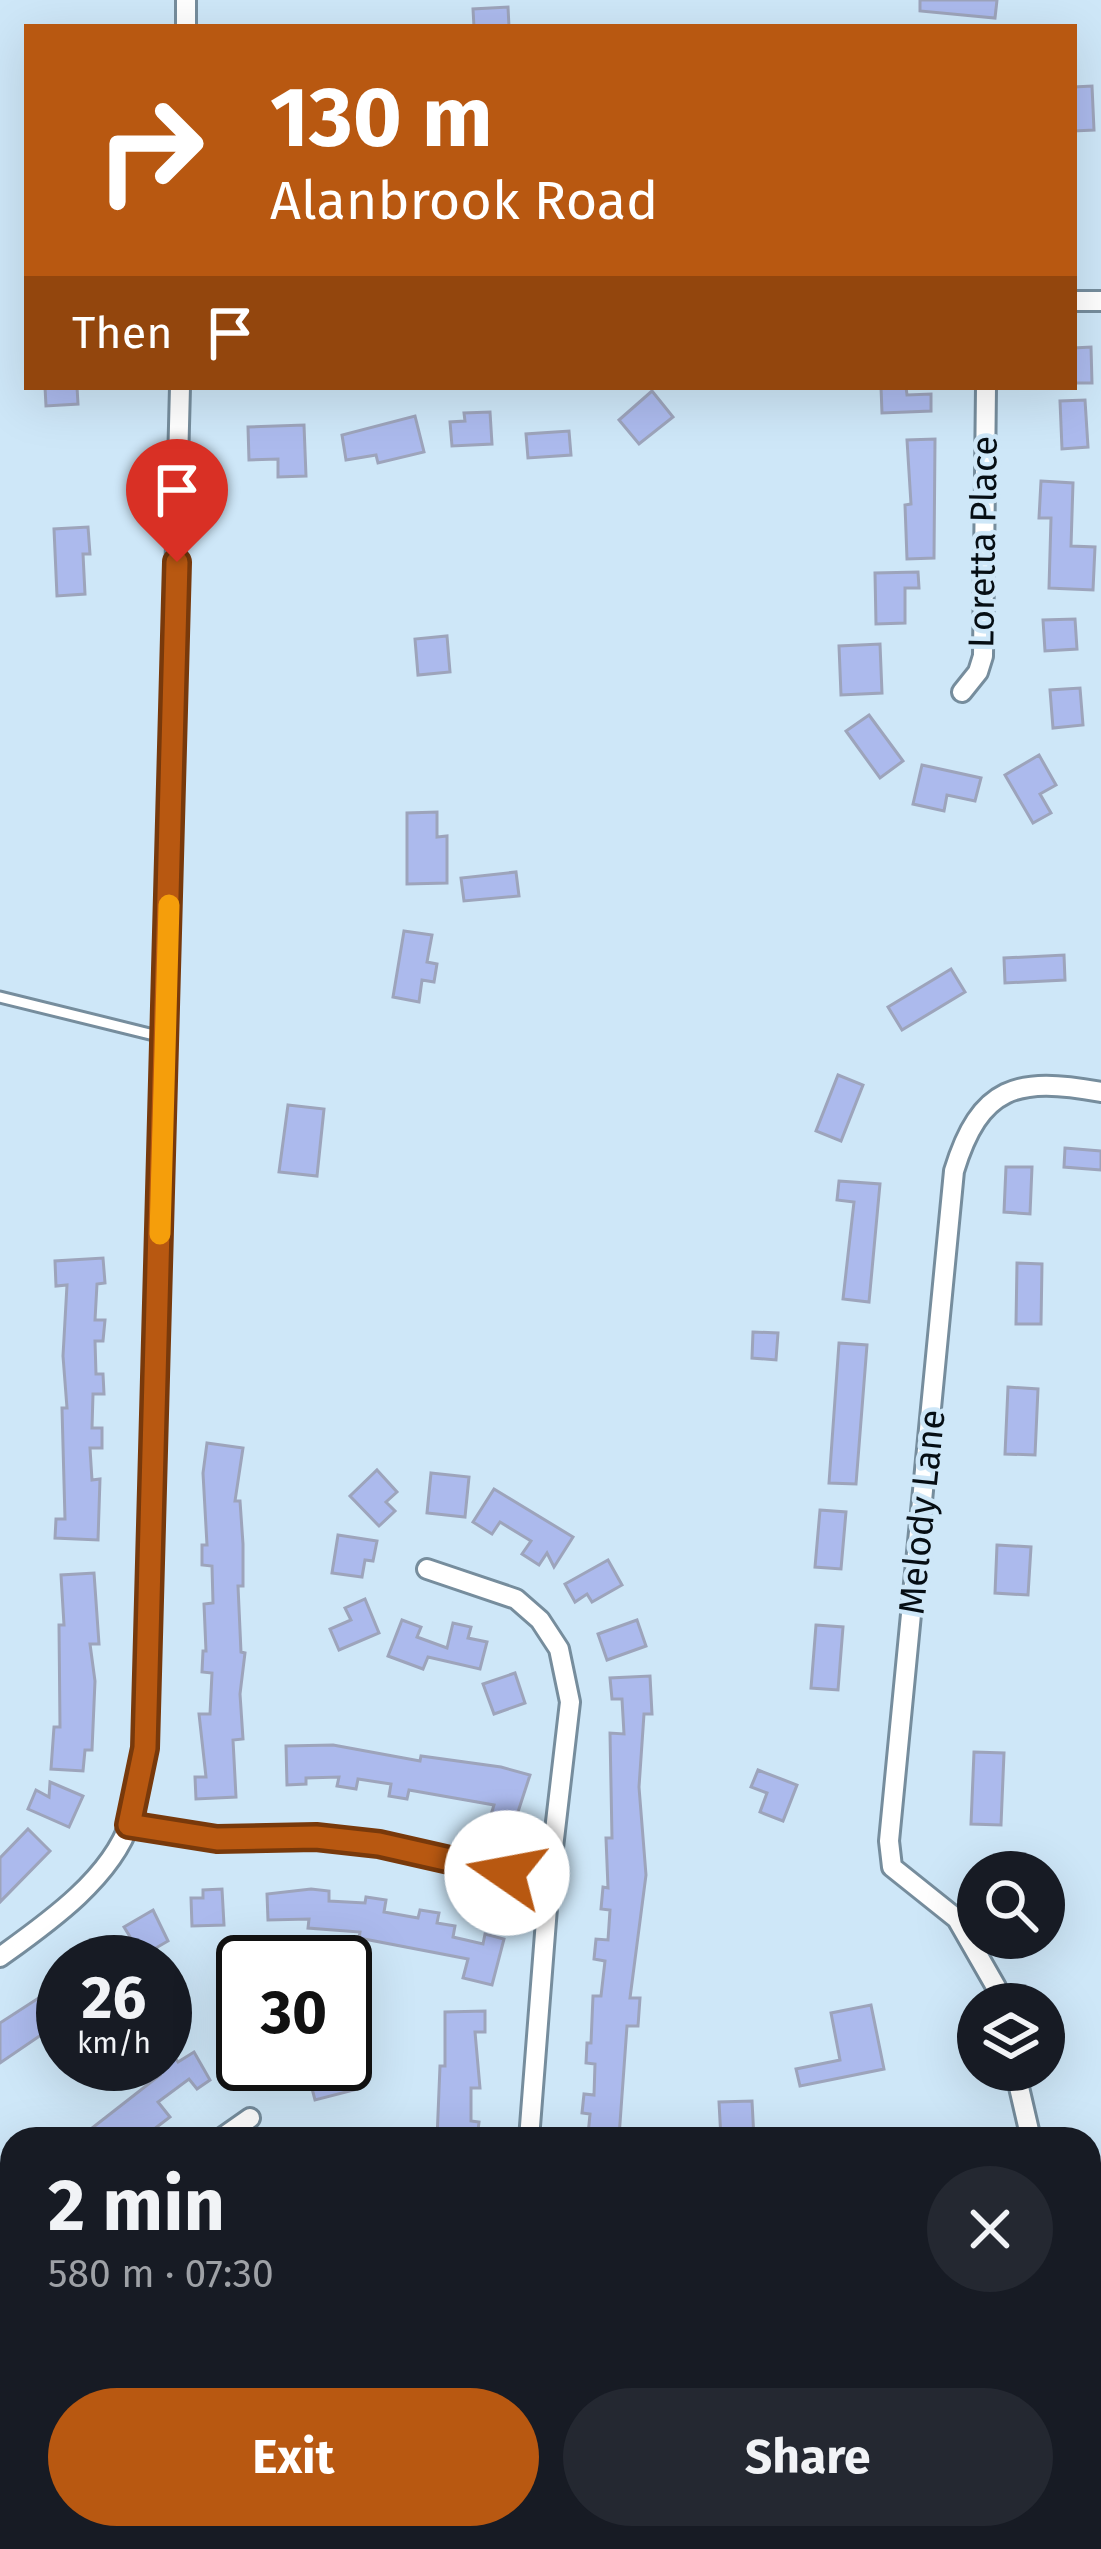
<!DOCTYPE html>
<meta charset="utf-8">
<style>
:root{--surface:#171b24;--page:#242831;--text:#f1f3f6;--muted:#9ea1a6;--accent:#b85811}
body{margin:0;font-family:"Fira Sans",sans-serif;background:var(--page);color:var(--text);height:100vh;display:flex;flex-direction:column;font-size:45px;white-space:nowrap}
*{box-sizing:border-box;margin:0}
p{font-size:39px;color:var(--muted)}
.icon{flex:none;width:66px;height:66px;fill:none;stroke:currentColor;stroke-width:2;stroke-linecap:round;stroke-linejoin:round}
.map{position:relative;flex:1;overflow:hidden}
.details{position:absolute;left:0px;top:2127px;width:1101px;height:423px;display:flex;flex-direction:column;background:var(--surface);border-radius:36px 36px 0 0;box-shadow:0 12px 48px #0002}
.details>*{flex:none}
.banner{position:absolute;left:24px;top:24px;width:1053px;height:366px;border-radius:0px;box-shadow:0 12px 48px #0002;background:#b85811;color:#fff;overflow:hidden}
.buttons{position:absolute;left:957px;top:1851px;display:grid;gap:24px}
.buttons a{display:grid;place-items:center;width:108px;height:108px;border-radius:50%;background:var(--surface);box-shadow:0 12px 48px #0002;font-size:60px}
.speed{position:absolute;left:36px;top:1935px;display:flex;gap:24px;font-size:60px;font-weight:700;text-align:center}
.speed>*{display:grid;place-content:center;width:156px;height:156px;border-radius:50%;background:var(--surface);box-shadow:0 12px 48px #0002;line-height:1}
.speed small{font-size:30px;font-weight:400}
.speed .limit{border:6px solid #111;border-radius:18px;background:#fff;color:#111}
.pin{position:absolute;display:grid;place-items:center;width:102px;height:102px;color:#fff;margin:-123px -51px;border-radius:50% 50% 50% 0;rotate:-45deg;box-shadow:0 0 12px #0007}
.pin .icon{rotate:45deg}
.me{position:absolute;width:132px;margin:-66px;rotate:282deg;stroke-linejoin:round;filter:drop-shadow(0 0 9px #0008)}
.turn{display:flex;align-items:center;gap:42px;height:252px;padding:0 48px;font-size:54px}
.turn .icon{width:156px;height:156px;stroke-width:2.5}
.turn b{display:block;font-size:84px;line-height:102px}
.then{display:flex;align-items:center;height:114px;padding:0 48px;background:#0003;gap:24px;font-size:45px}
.round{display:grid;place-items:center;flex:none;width:126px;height:126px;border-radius:63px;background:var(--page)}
.summary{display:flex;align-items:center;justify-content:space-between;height:204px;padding:0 48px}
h1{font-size:72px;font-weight:700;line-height:90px}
.cta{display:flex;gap:24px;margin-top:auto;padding:24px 48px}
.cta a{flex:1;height:138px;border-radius:72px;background:var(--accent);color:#fff;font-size:48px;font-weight:700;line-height:138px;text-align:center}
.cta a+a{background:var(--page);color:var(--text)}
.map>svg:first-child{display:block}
.building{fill:#acbaed;stroke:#9da4bb;stroke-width:3}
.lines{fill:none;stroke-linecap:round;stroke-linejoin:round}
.service-casing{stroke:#768d9d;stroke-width:15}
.minor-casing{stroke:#768d9d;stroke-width:24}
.service{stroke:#fff;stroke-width:9}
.minor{stroke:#fff;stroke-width:18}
.route-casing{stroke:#78390b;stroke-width:30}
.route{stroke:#b85811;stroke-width:21}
.slow{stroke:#f59e0b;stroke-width:21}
.labels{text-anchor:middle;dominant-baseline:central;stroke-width:9;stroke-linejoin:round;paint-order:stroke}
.street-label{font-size:36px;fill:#060e14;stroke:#cee7f8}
</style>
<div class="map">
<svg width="1101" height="2549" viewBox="0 0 1101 2549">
<rect width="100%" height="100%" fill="#cee7f8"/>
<g class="building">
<path d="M920,0H997L995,18L920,11Z"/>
<path d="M508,7L509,27H474L473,9Z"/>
<path d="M1092,86L1094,130L1074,131V87Z"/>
<path d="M1091,347L1092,383H1074V348Z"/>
<path d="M45,387H77L78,404L46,406Z"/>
<path d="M881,387H906L907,395L931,394V411L882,413Z"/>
<path d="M652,391L673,417L639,444L619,420Z"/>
<path d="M1085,400L1088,447L1062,449L1060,401Z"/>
<path d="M490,412L492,444L452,446L450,422L465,421L464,413Z"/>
<path d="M415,416L424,452L378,463L376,455L346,460L342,435Z"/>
<path d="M304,425L306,476L278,477V459L249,460L248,427Z"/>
<path d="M569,431L571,455L528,458L526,434Z"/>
<path d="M935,439L934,558L907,559L905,505L911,504L907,440Z"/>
<path d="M1041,481L1073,483L1071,546L1095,547L1093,590L1049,588L1051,518H1039Z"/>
<path d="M88,527L90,554H83L85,594L57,596L54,529Z"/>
<path d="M918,572L919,588H905V623L876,624L875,573Z"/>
<path d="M1075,619L1077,649L1045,651L1043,620Z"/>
<path d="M447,636L450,672L418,675L415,639Z"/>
<path d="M880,644L882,693L841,695L839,646Z"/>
<path d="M1080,688L1083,725L1053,728L1050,690Z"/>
<path d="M869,715L903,761L880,778L846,731Z"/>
<path d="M1039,755L1056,785L1040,794L1051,813L1033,823L1005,775Z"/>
<path d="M922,765L981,778L975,801L947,795L944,811L913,804Z"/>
<path d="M437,812V837L447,836V883L407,884V813Z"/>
<path d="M516,872L519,896L464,901L461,878Z"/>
<path d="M404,931L432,935L427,962L437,964L434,982L422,980L419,1002L393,997Z"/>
<path d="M1064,955L1065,980L1005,983L1004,958Z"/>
<path d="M951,969L965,992L902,1030L888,1007Z"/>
<path d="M838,1075L863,1085L841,1141L816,1131Z"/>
<path d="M288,1105L324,1109L317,1176L279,1172Z"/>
<path d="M1065,1148L1101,1151V1170L1064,1167Z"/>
<path d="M1006,1167H1032L1030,1214L1004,1212Z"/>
<path d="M839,1181L880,1184L869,1302L843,1299L854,1202L837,1200Z"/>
<path d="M103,1258L105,1283L97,1284L95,1320H105L103,1341H95L96,1374H103L104,1394H93L92,1428H102V1448H90L92,1480L100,1479L98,1540L55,1538L56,1519H65L62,1408H67L63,1356L67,1285L56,1286L55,1261Z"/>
<path d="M1017,1263L1042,1264L1041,1324H1016Z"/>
<path d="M753,1332L778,1333L776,1360L752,1358Z"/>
<path d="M839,1343L867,1345L856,1484L829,1483Z"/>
<path d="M1008,1387L1038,1389L1035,1455L1005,1454Z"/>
<path d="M207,1443L243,1448L235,1501H240L243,1544V1586H238L241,1652L245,1653L240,1694L243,1739L233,1740L236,1797L196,1799L195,1777H206L199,1714H210L212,1673L202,1672L203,1651H206L204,1604L213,1603L212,1566L202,1565V1545H207L203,1473Z"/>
<path d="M377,1470L397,1492L386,1502L395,1511L379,1526L350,1496Z"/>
<path d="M431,1473L469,1477L465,1517L427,1513Z"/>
<path d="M494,1489L573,1537L554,1567L547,1553L539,1565L522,1554L531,1541L500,1522L492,1534L473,1522Z"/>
<path d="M820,1510L846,1512L841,1569L815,1567Z"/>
<path d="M338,1535L377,1541L373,1561L365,1560L362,1577L332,1573Z"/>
<path d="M997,1545L1031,1547L1028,1595L995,1593Z"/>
<path d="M608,1560L622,1585L592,1602L587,1594L575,1602L565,1584Z"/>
<path d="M94,1573L99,1644H90L95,1681L92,1750H85L83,1771L51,1769L54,1727H60L59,1625H64L61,1575Z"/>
<path d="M365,1599L379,1633L339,1650L330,1629L351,1620L345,1608Z"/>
<path d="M402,1620L421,1627L417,1637L447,1648L453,1623L471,1627L468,1638L487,1642L480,1669L428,1657L423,1669L388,1656Z"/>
<path d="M637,1620L646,1646L607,1660L598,1634Z"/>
<path d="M816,1625L843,1627L838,1690L811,1688Z"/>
<path d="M515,1673L525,1703L494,1714L483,1684Z"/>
<path d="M650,1676L652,1714H644L639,1787L646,1875L630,1998H640L638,2026H627L619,2137L588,2135L590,2114L582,2113L584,2094L594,2095L595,2064L586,2063L587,2043H591L593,1996H601L605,1961L594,1959L596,1939L608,1940L610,1910L601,1909L603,1887L608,1888L606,1838H612L610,1733L624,1734L622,1699H612L610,1678Z"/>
<path d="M333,1745L420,1761L421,1756L501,1767L530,1775L517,1815L507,1812L504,1822L490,1818L494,1805L409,1790L407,1799L389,1796L391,1784L358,1779L356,1789L337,1786L339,1777L306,1778V1784L287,1785L286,1746Z"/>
<path d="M974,1752L1004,1753L1001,1825L971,1824Z"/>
<path d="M758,1770L797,1785L783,1821L760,1812L767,1793L751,1787Z"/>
<path d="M50,1782L83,1796L69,1827L28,1809L36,1790L49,1797Z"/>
<path d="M28,1829L50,1851L0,1902V1858Z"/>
<path d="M222,1889L224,1925L192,1926L191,1898H203V1890Z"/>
<path d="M311,1889L329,1891V1901L365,1903L366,1897L386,1900L384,1912L418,1918L420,1910L439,1913L437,1923L455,1926L453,1937L483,1944L485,1934L504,1939L492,1985L463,1978L468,1959L359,1938L360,1932L308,1928L309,1919L268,1920L267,1894Z"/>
<path d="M153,1910L168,1941L142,1956L124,1927Z"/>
<path d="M63,1972V2020L0,2063V2023L48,1992L44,1987Z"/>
<path d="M871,2005L884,2069L800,2086L796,2069L840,2060L831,2013Z"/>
<path d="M485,2011V2032H475L480,2088H471V2121L479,2122L477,2139H437L440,2066H445V2012Z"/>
<path d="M240,2018L242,2057L220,2058L218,2019Z"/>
<path d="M194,2052L210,2080L197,2089L189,2079L158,2102L170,2117L141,2139H78L160,2075L156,2070L174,2056L178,2062Z"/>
<path d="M350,2071L354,2090L315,2100L310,2081Z"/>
<path d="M752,2101L754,2139H721L719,2102Z"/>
</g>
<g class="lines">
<defs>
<path id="service" d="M0,997L166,1038"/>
<g id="minor">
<path d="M186,27V0"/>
<path d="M1074,301H1101"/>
<path d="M962,692L978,672L983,656L986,387"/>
<path d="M427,1569L516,1599L540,1620L559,1649L570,1702L549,1882L529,2139"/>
<path d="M129,1825L217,1839L316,1837L379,1844L549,1882"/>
<path d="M0,1957C46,1924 111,1879 130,1822C137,1798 140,1772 145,1747L180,387"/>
<path d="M1000,2004L996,1987L957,1919L892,1867L889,1841L954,1171C980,1086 1017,1076 1101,1092"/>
<path d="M1015,2070L1031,2139"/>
<path d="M220,2139L250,2118"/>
<path d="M0,2281L12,2277"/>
<path d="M491,2549L492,2538"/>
</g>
</defs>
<use href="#service" class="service-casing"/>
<use href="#minor" class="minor-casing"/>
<use href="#service" class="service"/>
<use href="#minor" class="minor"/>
</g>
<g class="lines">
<defs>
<path id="route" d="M177,562L145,1748L129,1825L217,1839L316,1837L379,1844L507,1873"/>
</defs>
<use href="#route" class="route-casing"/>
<use href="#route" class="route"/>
<path class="slow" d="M160,1234L169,905"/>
</g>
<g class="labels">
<g class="street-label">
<text transform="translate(983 542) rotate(-89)">Loretta Place</text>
<text transform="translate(922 1512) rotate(-84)">Melody Lane</text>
</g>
</g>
</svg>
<div class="buttons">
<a><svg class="icon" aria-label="search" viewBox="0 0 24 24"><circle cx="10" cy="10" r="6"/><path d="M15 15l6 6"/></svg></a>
<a><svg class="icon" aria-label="layers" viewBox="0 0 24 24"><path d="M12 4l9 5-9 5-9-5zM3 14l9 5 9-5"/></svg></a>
</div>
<div class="speed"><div>26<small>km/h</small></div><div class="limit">30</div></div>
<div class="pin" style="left:177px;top:562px;background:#d93025"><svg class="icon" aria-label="arrive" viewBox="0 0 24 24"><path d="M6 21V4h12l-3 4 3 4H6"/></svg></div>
<svg class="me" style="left:507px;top:1873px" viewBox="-20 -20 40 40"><circle r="19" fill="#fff"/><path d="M0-13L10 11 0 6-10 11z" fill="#b85811"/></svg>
<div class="banner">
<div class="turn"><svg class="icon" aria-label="right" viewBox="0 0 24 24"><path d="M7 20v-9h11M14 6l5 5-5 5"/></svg><div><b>130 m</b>Alanbrook Road</div></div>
<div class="then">Then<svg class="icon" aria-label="arrive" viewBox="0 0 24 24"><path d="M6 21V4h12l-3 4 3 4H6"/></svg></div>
</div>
<section class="details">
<div class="summary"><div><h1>2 min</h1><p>580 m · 07:30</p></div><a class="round"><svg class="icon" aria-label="close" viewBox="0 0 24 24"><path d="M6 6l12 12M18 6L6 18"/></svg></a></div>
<div class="cta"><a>Exit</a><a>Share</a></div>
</section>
</div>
